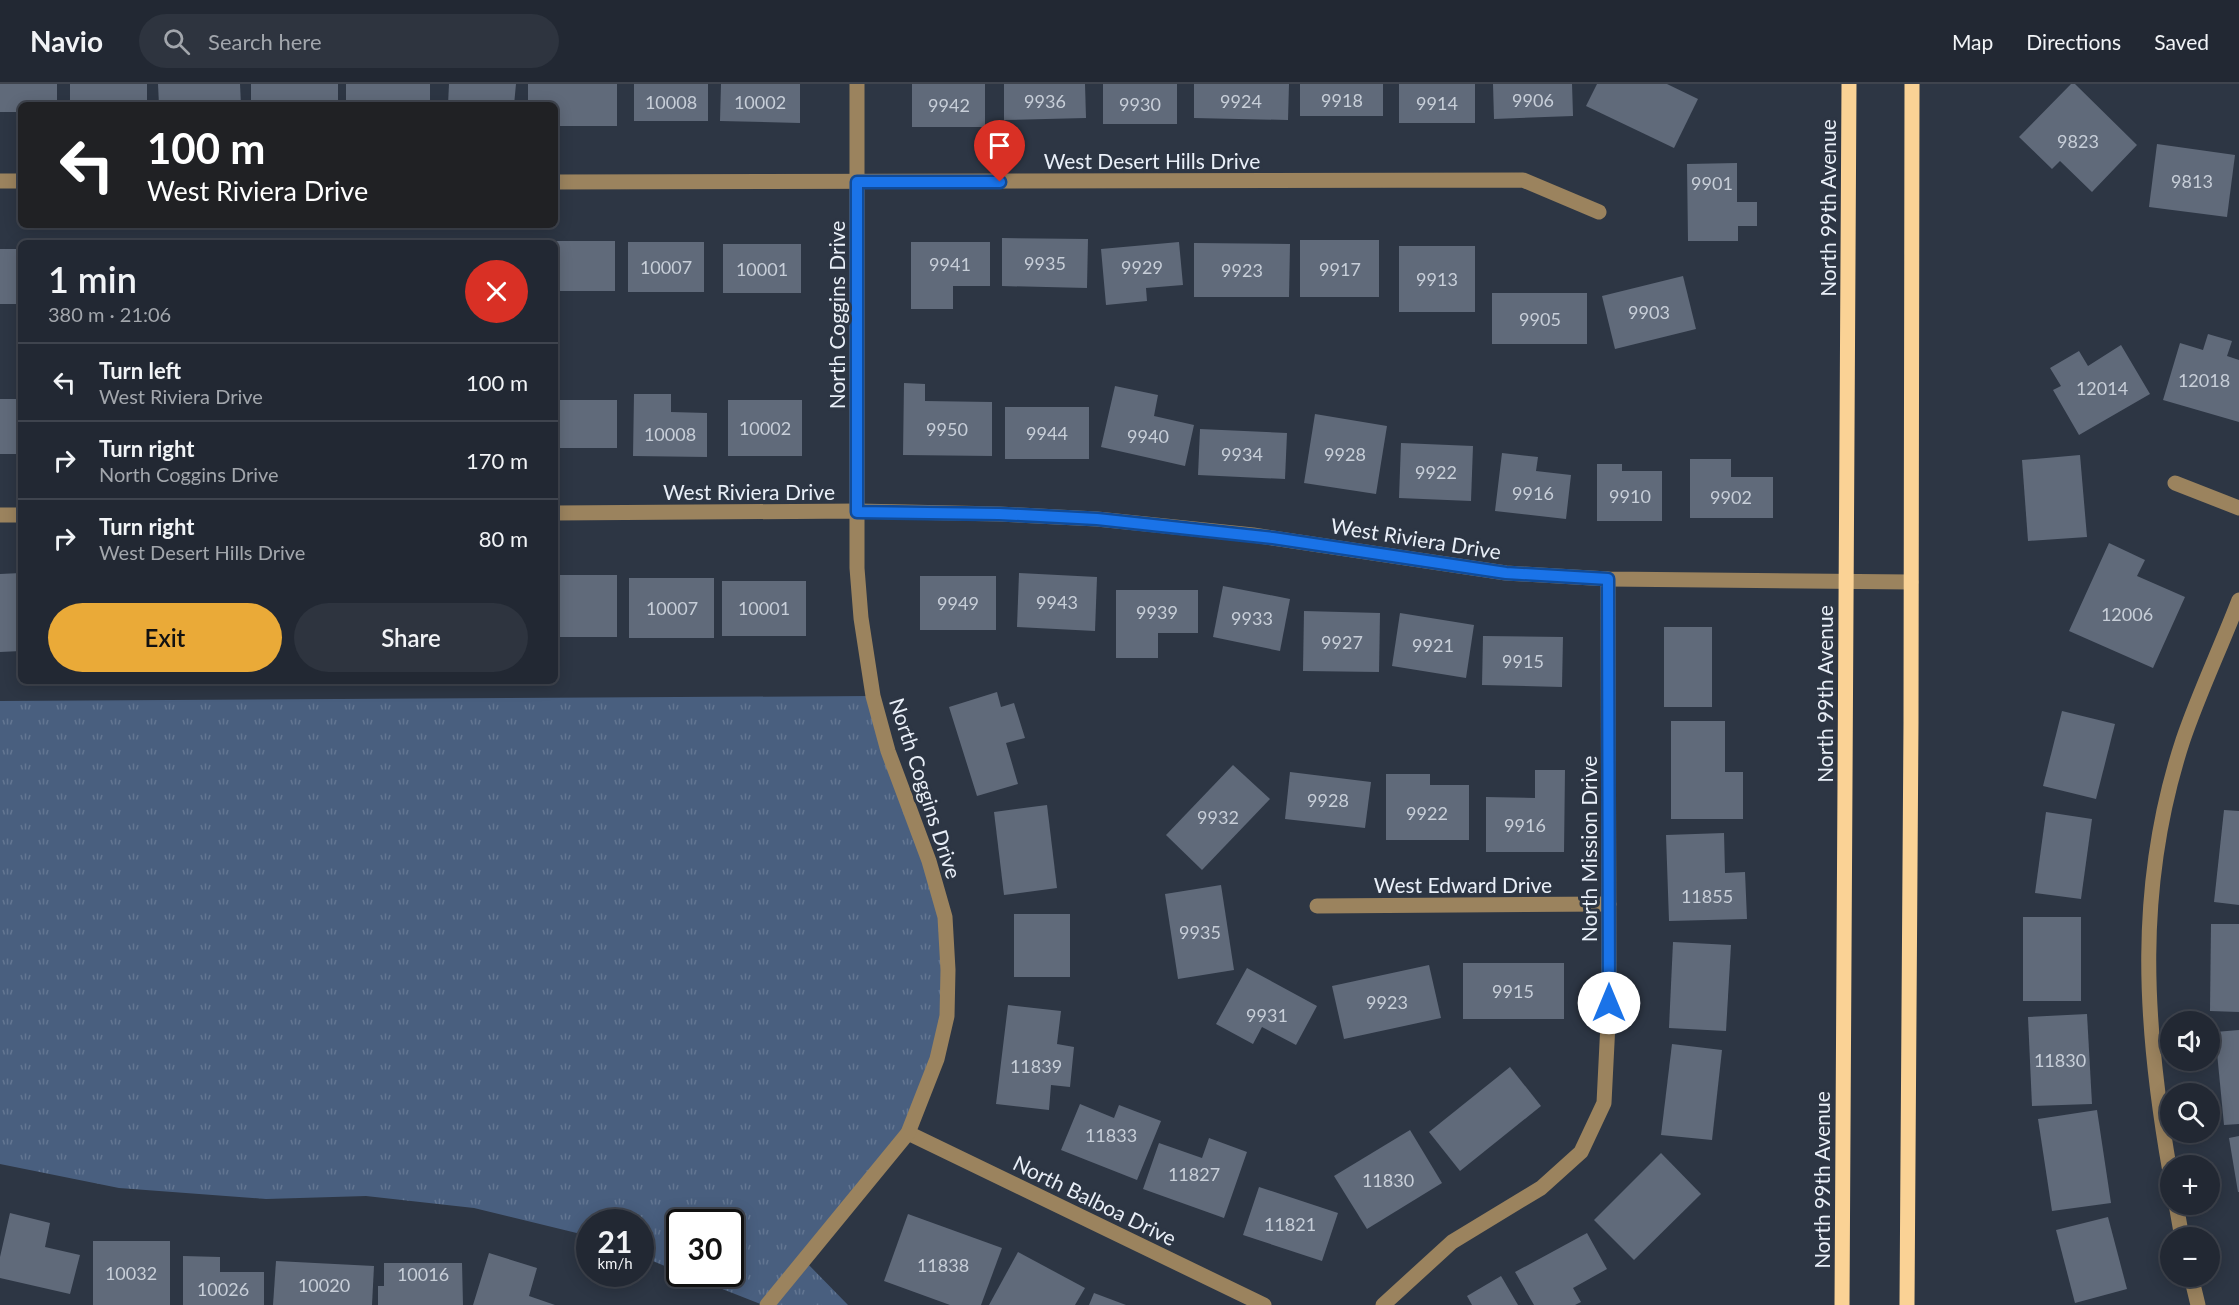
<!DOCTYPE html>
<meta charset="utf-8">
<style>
:root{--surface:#222833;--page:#2e343f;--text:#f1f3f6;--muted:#a2a6ac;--line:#3f444e;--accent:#eaaa38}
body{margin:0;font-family:Lato,sans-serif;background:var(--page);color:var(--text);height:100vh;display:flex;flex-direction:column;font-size:22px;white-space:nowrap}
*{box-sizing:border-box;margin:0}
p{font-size:20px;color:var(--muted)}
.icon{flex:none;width:33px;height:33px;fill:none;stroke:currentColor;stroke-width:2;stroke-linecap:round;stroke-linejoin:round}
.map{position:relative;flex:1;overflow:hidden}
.panel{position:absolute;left:18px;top:156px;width:540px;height:444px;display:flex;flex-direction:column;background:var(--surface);border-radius:9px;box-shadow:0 3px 15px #0003,0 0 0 2px var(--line)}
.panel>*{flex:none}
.guide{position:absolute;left:18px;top:18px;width:540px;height:126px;border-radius:9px;box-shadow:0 3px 15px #0003,0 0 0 2px var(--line);background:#202124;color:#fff;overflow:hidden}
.buttons{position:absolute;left:2160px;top:927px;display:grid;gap:12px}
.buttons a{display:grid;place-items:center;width:60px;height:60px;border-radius:50%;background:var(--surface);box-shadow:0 3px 15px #0003,0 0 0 2px var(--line);font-size:30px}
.speed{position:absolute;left:576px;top:1125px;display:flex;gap:12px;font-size:30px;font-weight:700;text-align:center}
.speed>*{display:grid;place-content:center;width:78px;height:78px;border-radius:50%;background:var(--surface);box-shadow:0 3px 15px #0003,0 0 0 2px var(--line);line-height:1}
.speed small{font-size:15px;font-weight:400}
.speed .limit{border:3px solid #111;border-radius:9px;background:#fff;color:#111}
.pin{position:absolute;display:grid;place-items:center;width:51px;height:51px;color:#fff;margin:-62px -26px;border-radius:50% 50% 50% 0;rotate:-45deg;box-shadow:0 0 6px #0007}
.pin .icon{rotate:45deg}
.me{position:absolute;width:66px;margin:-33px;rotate:0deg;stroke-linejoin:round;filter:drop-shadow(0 0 4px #0008)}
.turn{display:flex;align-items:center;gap:21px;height:126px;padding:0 30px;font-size:27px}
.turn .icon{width:78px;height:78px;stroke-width:2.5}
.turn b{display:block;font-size:42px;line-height:51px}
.round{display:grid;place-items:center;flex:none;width:63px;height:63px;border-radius:32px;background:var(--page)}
.overview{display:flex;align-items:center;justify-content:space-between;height:102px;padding:0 30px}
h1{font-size:36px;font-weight:600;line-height:45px}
.primary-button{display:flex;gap:12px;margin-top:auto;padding:12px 30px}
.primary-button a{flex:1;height:69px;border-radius:36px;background:var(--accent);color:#111;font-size:24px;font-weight:600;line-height:69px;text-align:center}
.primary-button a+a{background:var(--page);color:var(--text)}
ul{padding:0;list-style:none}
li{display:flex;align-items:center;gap:18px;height:78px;padding:0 30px;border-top:2px solid var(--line)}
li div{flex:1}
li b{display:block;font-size:22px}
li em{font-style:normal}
header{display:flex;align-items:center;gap:36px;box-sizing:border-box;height:84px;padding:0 30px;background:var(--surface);border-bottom:2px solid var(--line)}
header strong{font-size:28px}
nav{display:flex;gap:33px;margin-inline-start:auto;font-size:21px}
.search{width:420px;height:54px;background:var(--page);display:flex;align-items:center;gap:15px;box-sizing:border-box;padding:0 21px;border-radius:33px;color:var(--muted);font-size:22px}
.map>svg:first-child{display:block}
.grass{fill:url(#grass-tufts)}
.building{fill:#606a7a}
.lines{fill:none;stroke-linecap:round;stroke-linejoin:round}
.minor{stroke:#9b835e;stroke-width:15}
.major{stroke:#fad295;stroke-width:15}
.route-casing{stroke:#114b97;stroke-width:15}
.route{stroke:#1a73e8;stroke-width:10}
.labels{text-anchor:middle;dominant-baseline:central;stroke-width:6;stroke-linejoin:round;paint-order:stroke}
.number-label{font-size:18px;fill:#c7ced8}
.street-label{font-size:21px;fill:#e9eff8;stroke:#2d3644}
</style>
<header>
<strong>Navio</strong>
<div class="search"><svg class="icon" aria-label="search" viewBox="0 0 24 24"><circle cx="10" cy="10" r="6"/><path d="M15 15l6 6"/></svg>Search here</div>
<nav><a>Map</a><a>Directions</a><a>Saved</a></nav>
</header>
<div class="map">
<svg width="2239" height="1221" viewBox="0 0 2239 1221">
<defs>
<pattern id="grass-tufts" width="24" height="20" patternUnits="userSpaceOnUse" patternTransform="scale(1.5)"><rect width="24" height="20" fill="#495f7f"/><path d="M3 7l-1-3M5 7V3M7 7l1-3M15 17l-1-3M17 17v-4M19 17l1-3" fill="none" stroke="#637692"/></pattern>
</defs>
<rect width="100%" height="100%" fill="#2d3644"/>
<path class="grass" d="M873,612L945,833L947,932L908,1049L805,1177L848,1221H763L684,1190H730V1138H680L679,1188L641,1172L640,1138H590L589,1152L474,1124L366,1112L266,1115L119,1104L0,1080V617Z"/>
<g class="building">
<path d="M0,0H57V21H21V28H0Z"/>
<rect x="70" y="0" width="77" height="21"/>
<path d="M158,0H240L241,21H159Z"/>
<rect x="251" y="0" width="87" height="21"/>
<rect x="346" y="0" width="84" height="21"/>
<path d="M449,0H516L514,21H448Z"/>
<path d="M528,0H617V42H555V21H528Z"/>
<rect x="634" y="0" width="74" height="37"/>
<path d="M721,0H800V39L720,37Z"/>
<rect x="912" y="0" width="73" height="43"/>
<path d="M1004,0H1085L1086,34L1004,36Z"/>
<rect x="1103" y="0" width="74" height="40"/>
<path d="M1194,0H1289L1288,36L1194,34Z"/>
<rect x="1300" y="0" width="83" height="32"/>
<rect x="1399" y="0" width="76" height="39"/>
<path d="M1493,0H1572L1573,32L1494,35Z"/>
<path d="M1597,0H1667L1698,15L1674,64L1586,22Z"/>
<path d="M2071,0H2075L2137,61L2092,108L2060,77L2052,85L2019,53Z"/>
<path d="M2157,60L2235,71L2227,133L2149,123Z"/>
<path d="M1737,79V118H1757V142H1738V157H1688L1687,80Z"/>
<path d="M1002,154L1088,155L1087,204L1002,202Z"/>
<rect x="441" y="156" width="77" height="3"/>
<rect x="1300" y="156" width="79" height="57"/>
<rect x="555" y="157" width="60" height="50"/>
<rect x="628" y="158" width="76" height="50"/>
<path d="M911,158H990V202H953V225H911Z"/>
<path d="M1179,158L1183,201L1146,204L1147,217L1106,221L1101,165Z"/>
<path d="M1194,159L1290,160L1289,213H1194Z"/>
<rect x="723" y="160" width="78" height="49"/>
<rect x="1399" y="162" width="76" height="66"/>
<rect x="0" y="165" width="21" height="55"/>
<path d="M1683,192L1696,245L1615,265L1602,212Z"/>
<rect x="1492" y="209" width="95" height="51"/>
<path d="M2208,250L2232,257L2227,272L2239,276V338L2163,316L2180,259L2203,266Z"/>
<path d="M2121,261L2150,310L2079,351L2053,306L2061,302L2050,284L2079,267L2088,282Z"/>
<path d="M904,299L925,300V317L992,318V372L903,371Z"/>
<path d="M1115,302L1158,311L1154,332L1194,341L1185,382L1101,363Z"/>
<path d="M634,310H671V328L707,329V373L633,372Z"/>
<rect x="0" y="315" width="21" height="55"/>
<rect x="555" y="316" width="62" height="48"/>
<rect x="728" y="316" width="74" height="56"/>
<rect x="1005" y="323" width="84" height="52"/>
<path d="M1315,330L1387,342L1376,410L1304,399Z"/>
<path d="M1200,345L1287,349L1285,395L1198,391Z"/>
<path d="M1401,359L1473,362L1471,417L1399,414Z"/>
<path d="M1502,369L1538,373L1536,387L1571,391L1566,435L1495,427Z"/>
<path d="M2080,371L2087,453L2028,457L2022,376Z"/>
<path d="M1690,375H1731V393H1773V434H1690Z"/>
<path d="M1597,380H1622V387H1662V437H1597Z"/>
<path d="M2109,459L2145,476L2137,492L2185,513L2153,584L2069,547Z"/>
<path d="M21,489V567L0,568V490Z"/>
<path d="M1019,489L1097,493L1095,547L1017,543Z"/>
<rect x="555" y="491" width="62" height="62"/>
<rect x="920" y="492" width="76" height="54"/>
<rect x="629" y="494" width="85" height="60"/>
<rect x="722" y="497" width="84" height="55"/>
<path d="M1223,502L1290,515L1280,567L1213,553Z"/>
<path d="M1116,506H1198V549H1158V574H1116Z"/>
<path d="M1304,527L1380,529L1379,588L1303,587Z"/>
<path d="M1400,529L1474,541L1466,594L1392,582Z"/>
<rect x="1664" y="543" width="48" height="80"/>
<path d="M1483,552L1563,553L1562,603L1482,601Z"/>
<path d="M997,608L1001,623L1014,619L1025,654L1006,659L1018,700L977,712L949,623Z"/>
<path d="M2062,627L2115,640L2096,715L2043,702Z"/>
<path d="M1671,637H1725V688H1743V735H1671Z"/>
<path d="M1233,681L1270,715L1202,786L1166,751Z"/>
<path d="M1535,686H1565L1564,768H1486V713L1535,714Z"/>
<path d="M1290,688L1371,698L1365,744L1285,735Z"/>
<path d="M1386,690H1430V701H1469V756H1386Z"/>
<path d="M1047,721L1057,804L1004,811L994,728Z"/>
<path d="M2224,726L2239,727V821L2214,818Z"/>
<path d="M2046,728L2092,735L2081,815L2035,809Z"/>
<path d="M1724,749L1725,789L1745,788L1747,835L1669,837L1666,751Z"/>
<path d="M1221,801L1234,886L1178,895L1165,810Z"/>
<rect x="1014" y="830" width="56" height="63"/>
<rect x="2023" y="833" width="58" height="84"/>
<path d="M2211,840H2239V928L2210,927Z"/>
<path d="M1673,858L1731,861L1726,947L1669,944Z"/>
<rect x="1463" y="879" width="101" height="56"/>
<path d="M1429,881L1441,934L1344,955L1332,902Z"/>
<path d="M1247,884L1317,922L1296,961L1262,943L1253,960L1216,940Z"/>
<path d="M1008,921L1061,927L1057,960L1074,963L1070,1003L1051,1001L1049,1026L996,1020Z"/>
<path d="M2087,930L2092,1020L2032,1022L2028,933Z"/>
<path d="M2239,946V1040L2224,1041L2215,948Z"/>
<path d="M1672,960L1722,966L1712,1056L1661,1051Z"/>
<path d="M1510,983L1541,1022L1460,1087L1429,1048Z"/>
<path d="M1080,1020L1114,1034L1119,1021L1161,1037L1137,1096L1061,1066Z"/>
<path d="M2097,1026L2111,1119L2052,1127L2038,1035Z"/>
<path d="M1410,1046L1442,1099L1367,1145L1334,1092Z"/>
<path d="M2239,1052V1108H2238L2229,1054Z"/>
<path d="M1209,1054L1247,1068L1224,1134L1143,1105L1159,1059L1202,1074Z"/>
<path d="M1661,1069L1701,1110L1634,1176L1594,1136Z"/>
<path d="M1259,1103L1338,1129L1322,1177L1243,1151Z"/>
<path d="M10,1129L50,1139L45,1163L80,1171L70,1210L0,1194V1173Z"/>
<path d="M908,1130L1002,1164L981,1221H950L884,1197Z"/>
<path d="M2108,1133L2127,1205L2075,1219L2056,1146Z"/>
<path d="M1587,1149L1607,1185L1573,1204L1581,1218L1575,1221H1534L1515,1188Z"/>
<rect x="93" y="1157" width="77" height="64"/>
<path d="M1018,1168L1085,1204L1075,1221H989Z"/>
<path d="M489,1169L537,1184L529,1212L555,1221H473Z"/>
<path d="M183,1172L220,1173V1188H264V1221H183Z"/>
<path d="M276,1177L374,1182L372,1221H273Z"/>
<path d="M384,1179H462L463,1221H378V1202H384Z"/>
<path d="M1501,1192L1518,1221H1472L1467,1212Z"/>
<path d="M1094,1209L1126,1221H1089Z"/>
</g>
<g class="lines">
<g class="minor">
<path d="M0,97H21"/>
<path d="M555,98L1523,96L1599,128"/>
<path d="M2175,399L2239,424"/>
<path d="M555,429L857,427L999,430L1097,435L1253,451L1506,489L1608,495L1911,498"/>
<path d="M0,431H21"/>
<path d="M1317,822L1609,820"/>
<path d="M908,1049L1264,1221"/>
<path d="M2170,1088C2144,940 2135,802 2183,656C2199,609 2221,563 2239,516"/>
<path d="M2176,1120L2182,1154"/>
<path d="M2191,1192L2198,1221"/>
<path d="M767,1221L908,1049L937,975L947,932L948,886L945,833L929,777L888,667L873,612L861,534L857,484V0"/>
<path d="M1383,1221L1452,1158L1541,1104L1581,1068L1604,1019L1609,919L1608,495"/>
</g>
<g class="major">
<path d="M1842,1221L1849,0"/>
<path d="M1907,1221L1911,638L1912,0"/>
</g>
</g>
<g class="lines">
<defs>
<path id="route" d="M1000,98H857V428L999,430L1097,435L1273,454L1506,489L1608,495L1609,919"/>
</defs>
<use href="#route" class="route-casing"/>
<use href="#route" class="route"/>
</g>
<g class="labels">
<g class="number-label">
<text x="1342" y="16">9918</text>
<text x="1533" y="16">9906</text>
<text x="1045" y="17">9936</text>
<text x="1241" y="17">9924</text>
<text x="671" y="18">10008</text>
<text x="760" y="18">10002</text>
<text x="1437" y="19">9914</text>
<text x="1140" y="20">9930</text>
<text x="949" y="21">9942</text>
<text x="2078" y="57">9823</text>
<text x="2192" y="97">9813</text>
<text x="1712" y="99">9901</text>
<text x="1045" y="179">9935</text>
<text x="950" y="180">9941</text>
<text x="666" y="183">10007</text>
<text x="1142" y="183">9929</text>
<text x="762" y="185">10001</text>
<text x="1340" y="185">9917</text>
<text x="1242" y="186">9923</text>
<text x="1437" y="195">9913</text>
<text x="1649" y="228">9903</text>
<text x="1540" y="235">9905</text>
<text x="2204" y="296">12018</text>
<text x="2102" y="304">12014</text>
<text x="765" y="344">10002</text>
<text x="947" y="345">9950</text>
<text x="1047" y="349">9944</text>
<text x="670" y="350">10008</text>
<text x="1148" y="352">9940</text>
<text x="1242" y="370">9934</text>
<text x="1345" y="370">9928</text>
<text x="1436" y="388">9922</text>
<text x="1533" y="409">9916</text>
<text x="1630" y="412">9910</text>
<text x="1731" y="413">9902</text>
<text x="1057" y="518">9943</text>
<text x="958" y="519">9949</text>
<text x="672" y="524">10007</text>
<text x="764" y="524">10001</text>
<text x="1157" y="528">9939</text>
<text x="2127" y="530">12006</text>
<text x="1252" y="534">9933</text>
<text x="1342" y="558">9927</text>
<text x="1433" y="561">9921</text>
<text x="1523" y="577">9915</text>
<text x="1328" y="716">9928</text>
<text x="1427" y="729">9922</text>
<text x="1218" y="733">9932</text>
<text x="1525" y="741">9916</text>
<text x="1707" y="812">11855</text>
<text x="1200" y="848">9935</text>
<text x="1513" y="907">9915</text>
<text x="1387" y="918">9923</text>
<text x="1267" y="931">9931</text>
<text x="2060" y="976">11830</text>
<text x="1036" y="982">11839</text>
<text x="1111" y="1051">11833</text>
<text x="1194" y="1090">11827</text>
<text x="1388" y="1096">11830</text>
<text x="1290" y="1140">11821</text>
<text x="943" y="1181">11838</text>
<text x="131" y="1189">10032</text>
<text x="423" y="1190">10016</text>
<text x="324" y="1201">10020</text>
<text x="223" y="1205">10026</text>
</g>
<g class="street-label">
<text x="1152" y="76">West Desert Hills Drive</text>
<text transform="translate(1827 124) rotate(-90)">North 99th Avenue</text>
<text transform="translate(836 231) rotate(-90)">North Coggins Drive</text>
<text x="749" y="407">West Riviera Drive</text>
<text transform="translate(1416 454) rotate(9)">West Riviera Drive</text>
<text transform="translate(1824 610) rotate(-90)">North 99th Avenue</text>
<text transform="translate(926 704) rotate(72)">North Coggins Drive</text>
<text transform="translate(1588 765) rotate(-90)">North Mission Drive</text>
<text x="1463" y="800">West Edward Drive</text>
<text transform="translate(1821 1096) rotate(-90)">North 99th Avenue</text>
<text transform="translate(1095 1116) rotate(26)">North Balboa Drive</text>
</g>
</g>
</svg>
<div class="buttons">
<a><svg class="icon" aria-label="sound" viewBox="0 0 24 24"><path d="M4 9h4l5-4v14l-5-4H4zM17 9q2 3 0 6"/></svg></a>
<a><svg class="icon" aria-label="search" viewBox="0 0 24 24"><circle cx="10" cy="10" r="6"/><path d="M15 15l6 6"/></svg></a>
<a>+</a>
<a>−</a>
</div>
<div class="speed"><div>21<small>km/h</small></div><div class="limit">30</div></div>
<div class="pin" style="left:1000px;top:98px;background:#d93025"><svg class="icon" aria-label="arrive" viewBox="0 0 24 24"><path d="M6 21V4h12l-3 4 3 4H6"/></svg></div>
<svg class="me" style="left:1609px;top:919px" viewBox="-20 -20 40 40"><circle r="19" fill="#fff"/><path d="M0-13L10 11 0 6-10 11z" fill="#1a73e8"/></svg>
<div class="guide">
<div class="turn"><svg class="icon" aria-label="left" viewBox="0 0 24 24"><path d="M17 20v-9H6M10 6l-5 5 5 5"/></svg><div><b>100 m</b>West Riviera Drive</div></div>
</div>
<section class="panel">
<div class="overview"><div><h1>1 min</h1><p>380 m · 21:06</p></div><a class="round" style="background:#d93025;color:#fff"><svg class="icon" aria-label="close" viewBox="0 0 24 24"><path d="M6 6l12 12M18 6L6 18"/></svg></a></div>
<ul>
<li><svg class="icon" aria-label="left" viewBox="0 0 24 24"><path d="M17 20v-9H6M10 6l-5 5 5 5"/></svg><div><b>Turn left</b><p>West Riviera Drive</p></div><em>100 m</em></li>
<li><svg class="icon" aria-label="right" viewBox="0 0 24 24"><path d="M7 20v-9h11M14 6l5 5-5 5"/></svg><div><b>Turn right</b><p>North Coggins Drive</p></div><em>170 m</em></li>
<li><svg class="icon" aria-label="right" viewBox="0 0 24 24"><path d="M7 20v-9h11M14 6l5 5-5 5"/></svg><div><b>Turn right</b><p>West Desert Hills Drive</p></div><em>80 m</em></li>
</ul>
<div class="primary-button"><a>Exit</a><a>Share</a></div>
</section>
</div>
